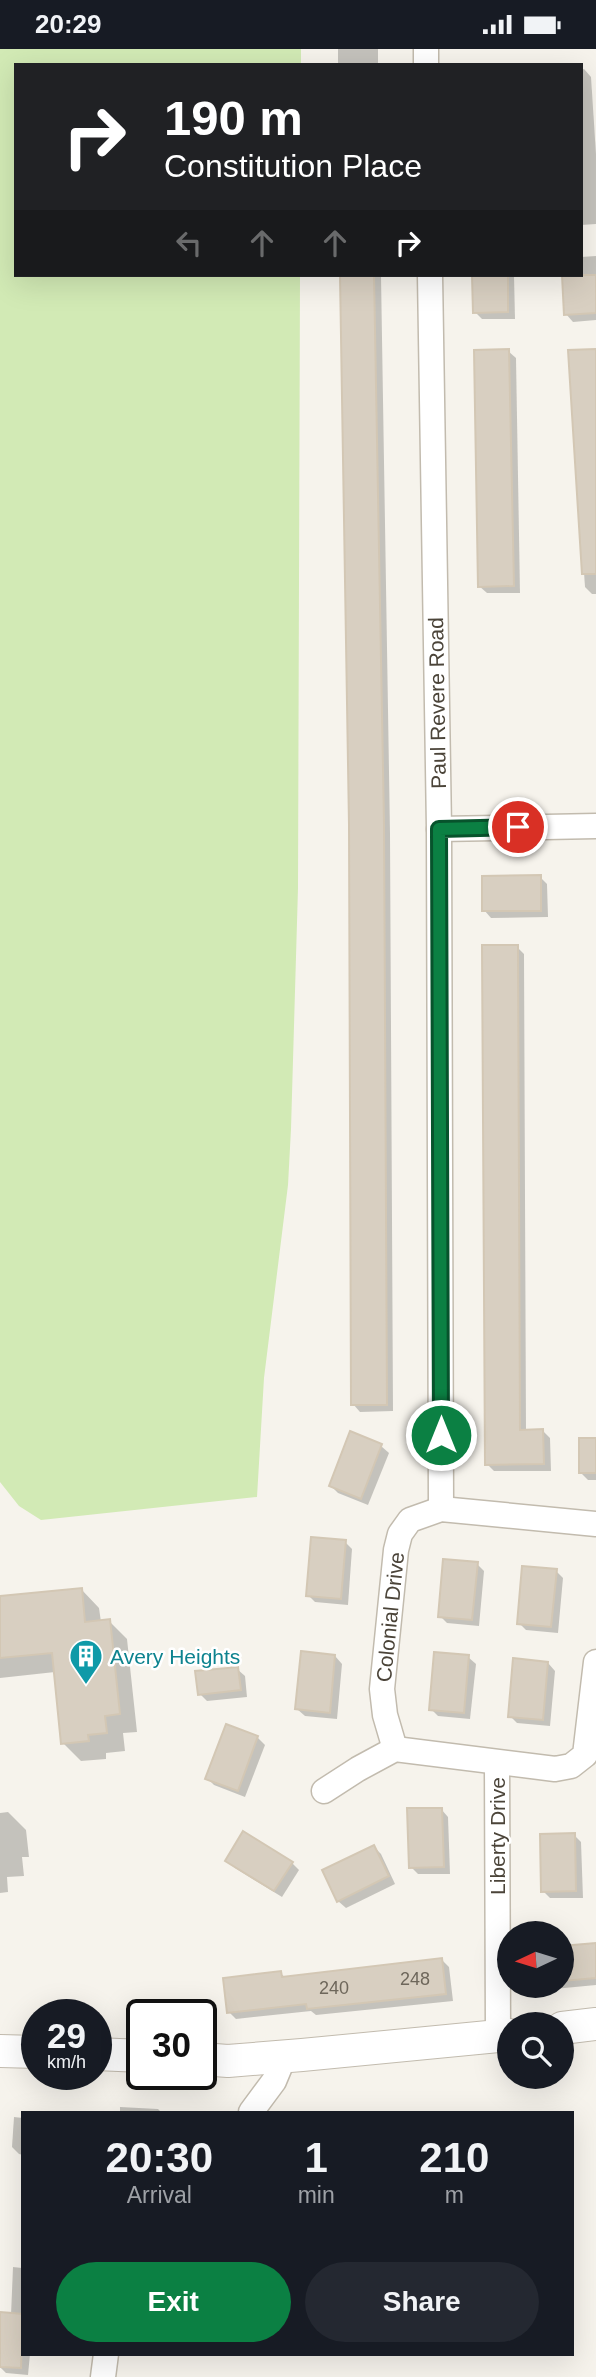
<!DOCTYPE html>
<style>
:root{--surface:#171b24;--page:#242831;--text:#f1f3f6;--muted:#9ea1a6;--accent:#0b8043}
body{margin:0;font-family:Helvetica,sans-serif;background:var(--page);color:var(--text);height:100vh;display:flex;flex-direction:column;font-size:26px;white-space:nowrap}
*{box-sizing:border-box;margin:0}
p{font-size:23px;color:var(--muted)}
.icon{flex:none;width:38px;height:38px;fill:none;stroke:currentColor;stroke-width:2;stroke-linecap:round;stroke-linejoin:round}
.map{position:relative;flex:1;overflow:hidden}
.panel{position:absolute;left:21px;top:2062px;width:553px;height:245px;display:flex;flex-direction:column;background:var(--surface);border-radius:0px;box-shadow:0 7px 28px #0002}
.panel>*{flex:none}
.hud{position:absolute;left:14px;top:14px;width:569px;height:214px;border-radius:0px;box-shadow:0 7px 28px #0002;background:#202124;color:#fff;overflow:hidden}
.needle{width:46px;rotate:266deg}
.fabs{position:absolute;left:497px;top:1872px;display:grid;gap:14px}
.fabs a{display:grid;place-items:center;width:77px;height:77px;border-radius:50%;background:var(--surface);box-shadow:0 7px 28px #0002;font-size:35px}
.speed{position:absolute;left:21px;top:1950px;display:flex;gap:14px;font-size:35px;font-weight:700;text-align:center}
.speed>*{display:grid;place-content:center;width:91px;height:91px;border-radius:50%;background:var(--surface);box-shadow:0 7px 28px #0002;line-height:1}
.speed small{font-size:18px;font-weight:400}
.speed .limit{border:4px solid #111;border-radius:10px;background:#fff;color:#111}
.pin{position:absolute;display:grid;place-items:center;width:60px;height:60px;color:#fff;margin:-30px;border:4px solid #fff;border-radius:50%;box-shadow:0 2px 7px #0007}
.me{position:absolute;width:77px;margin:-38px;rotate:0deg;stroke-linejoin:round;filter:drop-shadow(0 0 5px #0008)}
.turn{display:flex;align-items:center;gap:24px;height:147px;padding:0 35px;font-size:32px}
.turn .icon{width:91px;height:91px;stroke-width:2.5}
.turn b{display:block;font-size:49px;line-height:60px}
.lanes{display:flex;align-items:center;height:66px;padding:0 35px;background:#0003;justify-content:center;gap:35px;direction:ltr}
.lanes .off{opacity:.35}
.eta{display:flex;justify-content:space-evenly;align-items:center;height:119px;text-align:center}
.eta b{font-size:42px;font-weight:600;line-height:49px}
.action{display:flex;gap:14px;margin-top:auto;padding:14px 35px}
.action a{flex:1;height:80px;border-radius:42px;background:var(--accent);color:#fff;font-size:28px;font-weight:600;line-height:80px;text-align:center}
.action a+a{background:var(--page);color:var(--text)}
.status{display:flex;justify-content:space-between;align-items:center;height:49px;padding:0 35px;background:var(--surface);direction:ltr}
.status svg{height:19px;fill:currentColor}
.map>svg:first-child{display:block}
.green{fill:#d2eab5}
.shadow{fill:#0003}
.building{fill:#d8cfc1;stroke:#d3c7b4;stroke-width:2}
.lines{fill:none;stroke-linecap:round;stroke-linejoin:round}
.minor-casing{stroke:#c2bbae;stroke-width:27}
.tertiary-casing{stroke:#c2bbae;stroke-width:34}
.minor{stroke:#fff;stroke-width:24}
.tertiary{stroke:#fff;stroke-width:32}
.route-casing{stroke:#07532c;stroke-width:18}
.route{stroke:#0b8043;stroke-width:12}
.labels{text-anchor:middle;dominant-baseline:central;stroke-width:5;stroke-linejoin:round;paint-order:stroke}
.number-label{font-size:18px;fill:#6e675b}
.street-label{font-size:21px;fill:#4b4439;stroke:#fff}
.culture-label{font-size:21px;fill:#0d838f;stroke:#fff;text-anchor:start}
</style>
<div class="status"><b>20:29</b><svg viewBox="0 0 49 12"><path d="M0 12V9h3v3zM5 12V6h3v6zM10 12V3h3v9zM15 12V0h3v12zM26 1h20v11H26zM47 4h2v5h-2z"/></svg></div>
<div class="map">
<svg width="596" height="2328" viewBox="0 0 596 2328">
<rect width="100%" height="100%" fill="#f6f3ec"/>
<path class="green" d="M0,0H301V16H16V226H300L298,839L291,1080L288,1136L264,1329L257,1448L41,1471L19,1457L0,1433Z"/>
<g class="shadow">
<rect x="338" y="0" width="40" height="16"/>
<path d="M584,20L591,28L596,105V175L581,176V21Z"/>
<path d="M596,207V271L573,273L566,265L564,226H581V208Z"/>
<path d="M341,226H381L390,784L393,1362L360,1363L353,1355L351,776Z"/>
<path d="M474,226H514L515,270H482L475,263Z"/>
<path d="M596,301V545H592L585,538L569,303Z"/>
<path d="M508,302L516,309L520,544H487L479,537Z"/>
<path d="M540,828L547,835L548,868L491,869L484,861Z"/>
<path d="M517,898L524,905L526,1382H543L550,1389L551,1422H494L487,1415Z"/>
<path d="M596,1391V1431H588L581,1424Z"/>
<path d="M381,1397L389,1404L368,1456L338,1444L331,1437Z"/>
<path d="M345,1493L352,1500L348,1556L315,1553L308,1546Z"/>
<path d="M477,1515L484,1522L479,1577L447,1574L440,1567Z"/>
<path d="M556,1522L563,1529L558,1584L526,1581L519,1574Z"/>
<path d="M81,1540L99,1559L101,1573L109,1572L127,1590L137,1683L123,1684L125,1702L106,1704V1710L81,1712L63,1694L55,1623L0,1629V1549Z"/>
<path d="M335,1607L342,1615L337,1670L305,1667L297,1660Z"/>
<path d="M468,1608L476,1615L470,1670L438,1667L431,1660Z"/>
<path d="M548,1614L555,1622L550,1677L517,1674L510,1667Z"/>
<path d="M237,1620L245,1627L247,1648L207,1652L200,1645Z"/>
<path d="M227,1677L258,1689L265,1696L245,1748L214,1736L207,1729Z"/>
<path d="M441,1760L448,1768L450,1825H418L411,1818Z"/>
<path d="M8,1763L26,1781L29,1808H22L24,1827L7,1828L8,1843L0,1844V1764Z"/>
<path d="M574,1786L581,1793L583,1849H550L543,1842Z"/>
<path d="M374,1798L381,1805L395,1835L346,1859L338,1852Z"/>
<path d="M228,1812L292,1814L299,1821L282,1848L235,1819Z"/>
<path d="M596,1895V1936L554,1940L552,1937H562V1899Z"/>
<path d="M442,1911L449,1918L453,1952L316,1966L311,1962L236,1970L229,1963L280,1924L286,1929Z"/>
<path d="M120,2058L158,2060L161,2063H120Z"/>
<path d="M14,2068L23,2069V2106L19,2105L12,2098Z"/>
<path d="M23,2210V2305H30L28,2326L6,2324L0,2318V2299L11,2266L13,2218L22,2219Z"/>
</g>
<g class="building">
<path d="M340,226H374L384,775L387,1356H351L349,776Z"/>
<path d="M472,226H508V263L473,264Z"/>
<path d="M562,226H596V264L564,266Z"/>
<path d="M509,300L514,537L478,538L474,301Z"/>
<path d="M596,300V525H582L568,301Z"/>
<path d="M541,826V862H482V827Z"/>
<path d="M482,896H518L520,1381L543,1380L544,1415L485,1416Z"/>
<path d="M350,1382L382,1395L361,1450L329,1437Z"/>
<rect x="579" y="1389" width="17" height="35"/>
<path d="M311,1488L346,1491L341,1550L306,1547Z"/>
<path d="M443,1510L478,1513L472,1571L438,1568Z"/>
<path d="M522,1517L557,1520L551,1578L517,1575Z"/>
<path d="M82,1539L85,1573L110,1570L120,1665L105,1667L107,1684L88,1686L89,1692L61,1695L52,1604L0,1609V1547Z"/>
<path d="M301,1602L335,1606L330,1664L295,1660Z"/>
<path d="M434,1603L469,1606L464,1664L429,1661Z"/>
<path d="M513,1609L548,1613L543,1671L508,1668Z"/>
<path d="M238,1618L241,1641L198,1646L195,1622Z"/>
<path d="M226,1675L258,1687L238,1742L205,1730Z"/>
<path d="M407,1759H442L444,1818L409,1819Z"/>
<path d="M243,1782L293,1813L274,1842L225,1812Z"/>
<path d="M575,1784L576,1842L541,1843L540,1785Z"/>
<path d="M374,1796L389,1827L337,1853L322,1821Z"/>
<path d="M596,1894V1929L562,1932V1897Z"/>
<path d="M442,1909L446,1945L307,1960L306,1955L227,1964L223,1929L281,1922L282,1928Z"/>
<path d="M0,2263L23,2265L21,2319L0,2318Z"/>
</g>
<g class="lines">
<defs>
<g id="minor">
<path d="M426,0V16"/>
<path d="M430,226L439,780L441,1460"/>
<path d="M439,780L596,777"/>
<path d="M395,1700L385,1666L382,1640L396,1501L400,1485L410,1471L441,1460L596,1475"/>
<path d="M497,1714L498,1987"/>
<path d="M324,1742L358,1720L395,1700L555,1720L571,1717L585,1706L596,1613"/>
<path d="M251,2063L274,2032L284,2008"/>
<path d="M103,2328L106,2305"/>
</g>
<g id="tertiary">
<path d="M562,1979L596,1975"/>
<path d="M0,2002L37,2003"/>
<path d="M96,2005L142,2007"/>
<path d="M201,2010L228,2012L302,2006L509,1986"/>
</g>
</defs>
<use href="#minor" class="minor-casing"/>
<use href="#tertiary" class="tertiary-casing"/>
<use href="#minor" class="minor"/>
<use href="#tertiary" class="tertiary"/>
</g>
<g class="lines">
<defs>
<path id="route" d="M441,1386L439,780L518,778"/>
</defs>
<use href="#route" class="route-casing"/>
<use href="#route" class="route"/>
</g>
<defs>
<symbol id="building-pin" viewBox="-11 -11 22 30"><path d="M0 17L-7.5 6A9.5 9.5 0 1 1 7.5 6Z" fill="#0f9aa8" stroke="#fff"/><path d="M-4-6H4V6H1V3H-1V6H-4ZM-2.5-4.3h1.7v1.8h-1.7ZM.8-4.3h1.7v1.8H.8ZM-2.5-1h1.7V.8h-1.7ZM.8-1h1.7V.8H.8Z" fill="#fff"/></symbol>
</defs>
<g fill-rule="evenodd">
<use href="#building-pin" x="67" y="1588" width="38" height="52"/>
</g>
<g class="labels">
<g class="number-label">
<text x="415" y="1930">248</text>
<text x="334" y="1939">240</text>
</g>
<g class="street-label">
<text transform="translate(437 654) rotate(-91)">Paul Revere Road</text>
<text transform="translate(390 1568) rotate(-84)">Colonial Drive</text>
<text transform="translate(497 1787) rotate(-90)">Liberty Drive</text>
</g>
<g class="culture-label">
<text x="110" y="1607">Avery Heights</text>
</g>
</g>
</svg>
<div class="fabs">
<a><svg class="needle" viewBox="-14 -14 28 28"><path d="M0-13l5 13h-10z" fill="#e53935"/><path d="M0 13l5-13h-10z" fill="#9ea1a6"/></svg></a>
<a><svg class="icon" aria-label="search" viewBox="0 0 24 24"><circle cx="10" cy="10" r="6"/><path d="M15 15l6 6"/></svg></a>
</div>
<div class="speed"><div>29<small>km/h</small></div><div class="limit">30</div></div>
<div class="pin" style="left:518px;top:778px;background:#d93025"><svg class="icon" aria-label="arrive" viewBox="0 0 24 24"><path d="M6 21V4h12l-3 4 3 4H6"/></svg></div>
<svg class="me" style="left:441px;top:1386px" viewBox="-20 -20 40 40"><circle r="17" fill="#0b8043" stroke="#fff" stroke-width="3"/><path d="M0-11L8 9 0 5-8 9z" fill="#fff"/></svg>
<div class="hud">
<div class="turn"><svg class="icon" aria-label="right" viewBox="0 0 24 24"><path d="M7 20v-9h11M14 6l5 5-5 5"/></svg><div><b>190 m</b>Constitution Place</div></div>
<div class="lanes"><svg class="icon off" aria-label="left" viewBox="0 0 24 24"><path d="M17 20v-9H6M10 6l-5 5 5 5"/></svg><svg class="icon off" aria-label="ahead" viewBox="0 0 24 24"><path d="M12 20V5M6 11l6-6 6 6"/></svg><svg class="icon off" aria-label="ahead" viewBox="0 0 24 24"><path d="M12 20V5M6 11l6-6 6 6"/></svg><svg class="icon" aria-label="right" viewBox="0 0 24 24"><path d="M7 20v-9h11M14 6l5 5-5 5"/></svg></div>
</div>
<section class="panel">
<div class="eta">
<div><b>20:30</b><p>Arrival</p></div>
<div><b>1</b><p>min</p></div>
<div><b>210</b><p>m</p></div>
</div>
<div class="action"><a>Exit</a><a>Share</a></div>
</section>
</div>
